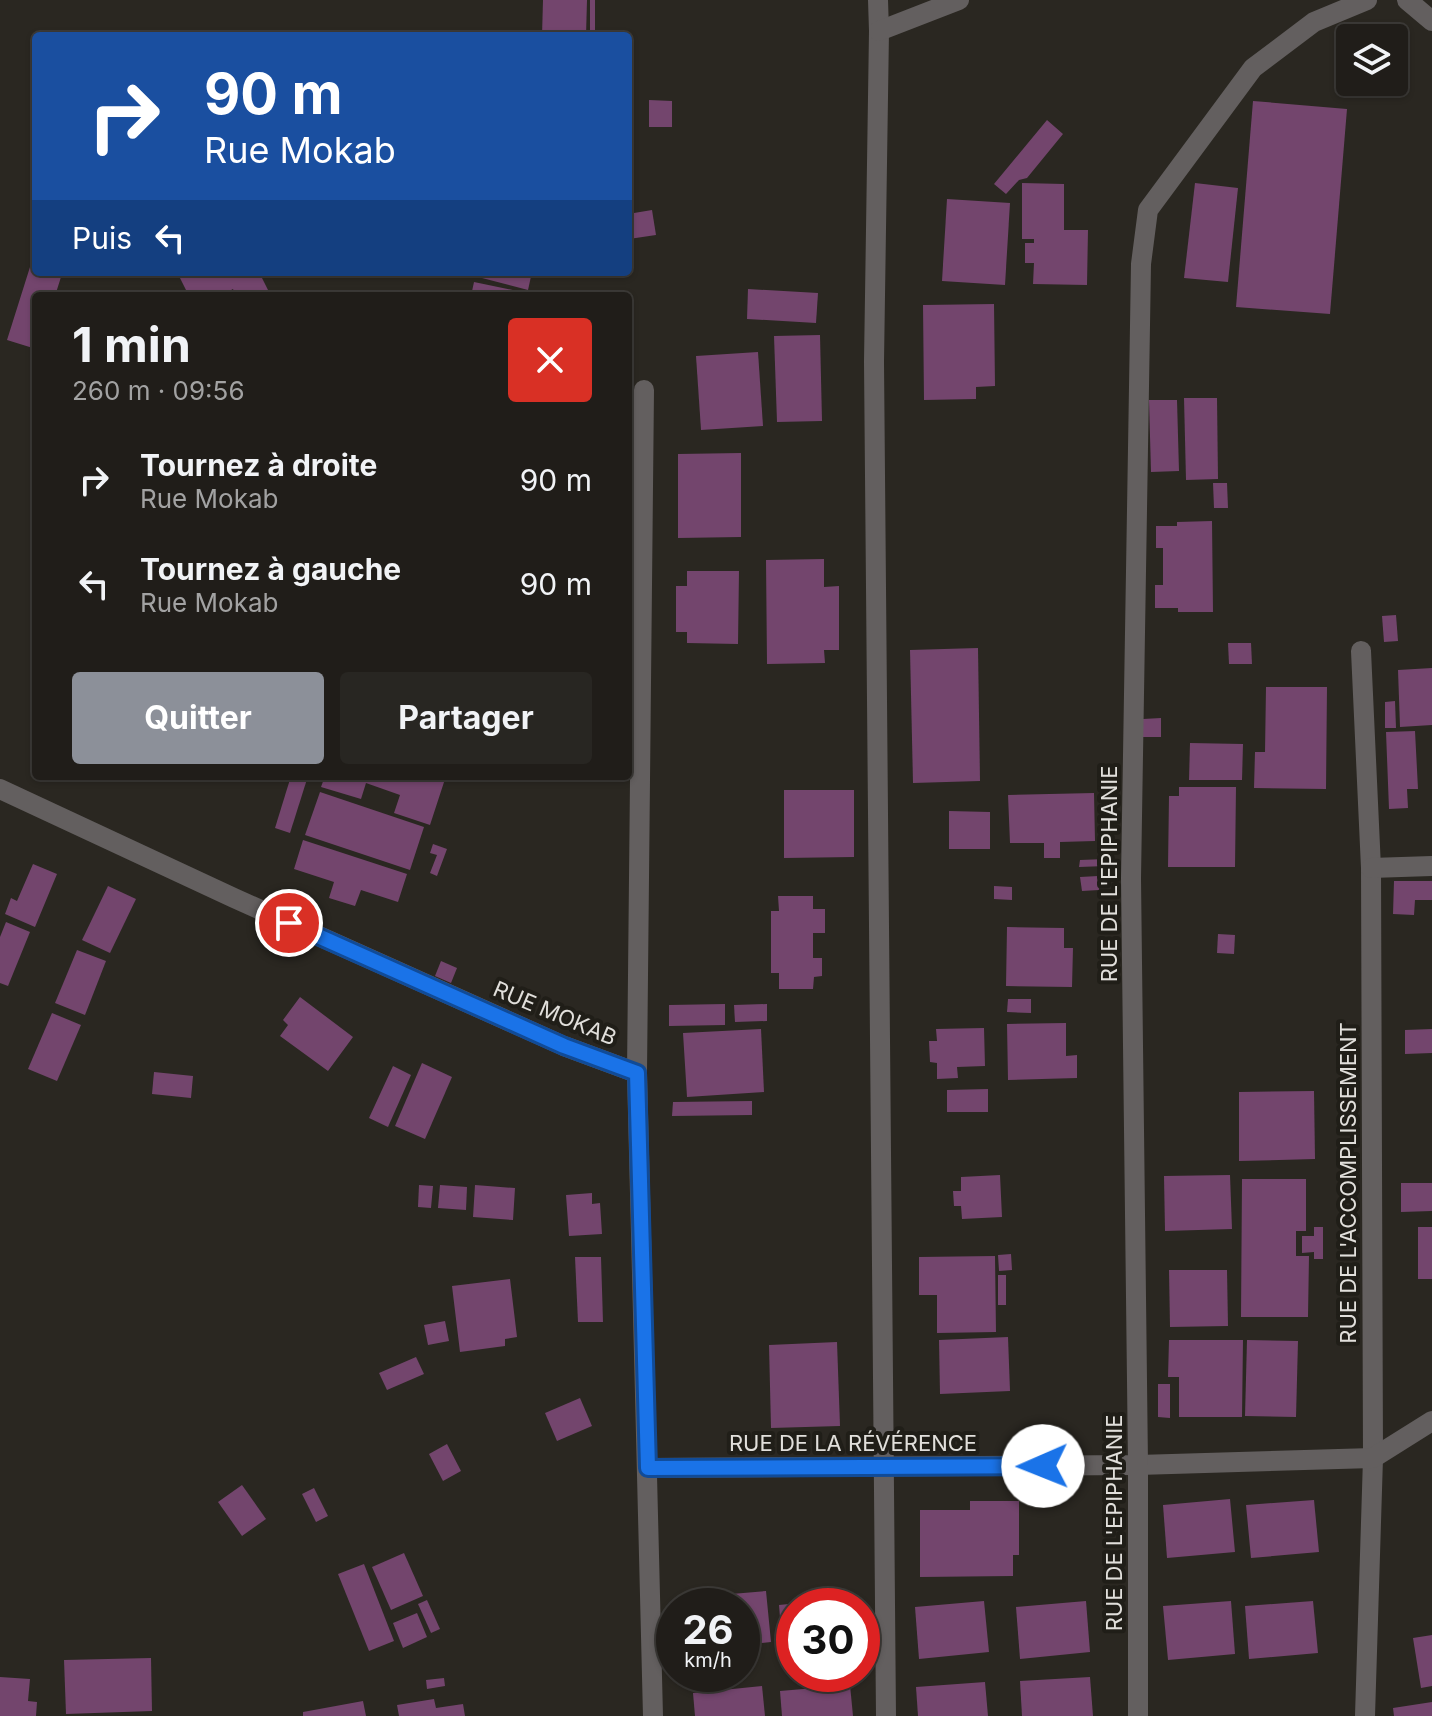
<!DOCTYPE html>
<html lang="fr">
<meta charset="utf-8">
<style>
:root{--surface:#201d19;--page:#282622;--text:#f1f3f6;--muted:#a2a2a2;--line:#3d3b38;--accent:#8c9099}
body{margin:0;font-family:Inter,sans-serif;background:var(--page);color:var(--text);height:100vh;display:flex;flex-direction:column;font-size:30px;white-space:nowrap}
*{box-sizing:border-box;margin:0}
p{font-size:26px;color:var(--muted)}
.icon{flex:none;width:44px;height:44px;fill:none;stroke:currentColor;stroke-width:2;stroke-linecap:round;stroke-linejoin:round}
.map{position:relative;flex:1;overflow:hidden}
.details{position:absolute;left:32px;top:292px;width:600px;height:488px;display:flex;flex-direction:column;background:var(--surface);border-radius:8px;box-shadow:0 2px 6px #0004,0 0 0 2px var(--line)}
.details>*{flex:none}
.banner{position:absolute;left:32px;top:32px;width:600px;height:244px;border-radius:8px;box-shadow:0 2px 6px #0004,0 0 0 2px var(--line);background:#1a4fa0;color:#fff;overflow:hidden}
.buttons{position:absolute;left:1336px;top:24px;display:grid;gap:16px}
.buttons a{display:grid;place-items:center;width:72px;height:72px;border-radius:8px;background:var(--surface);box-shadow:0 2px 6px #0004,0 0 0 2px var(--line);font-size:40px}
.speed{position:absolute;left:656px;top:1588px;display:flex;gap:16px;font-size:40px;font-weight:700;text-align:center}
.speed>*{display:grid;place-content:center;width:104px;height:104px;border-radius:50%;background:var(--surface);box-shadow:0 2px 6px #0004,0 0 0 2px var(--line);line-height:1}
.speed small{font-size:20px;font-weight:400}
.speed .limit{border:12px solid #d22;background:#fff;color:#111}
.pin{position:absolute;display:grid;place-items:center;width:68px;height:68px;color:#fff;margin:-34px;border:4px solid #fff;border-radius:50%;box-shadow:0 2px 8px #0007}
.me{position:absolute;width:88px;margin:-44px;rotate:269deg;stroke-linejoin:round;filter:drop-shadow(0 0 6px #0008)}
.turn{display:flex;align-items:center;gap:28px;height:168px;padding:0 40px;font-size:36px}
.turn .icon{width:104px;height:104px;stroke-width:2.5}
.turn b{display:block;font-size:56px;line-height:68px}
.then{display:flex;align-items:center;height:76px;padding:0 40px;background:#0003;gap:16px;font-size:30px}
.round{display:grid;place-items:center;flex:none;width:84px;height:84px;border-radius:8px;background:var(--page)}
.overview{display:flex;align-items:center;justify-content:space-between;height:136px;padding:0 40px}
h1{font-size:48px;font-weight:700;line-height:60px}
.primary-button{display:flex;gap:16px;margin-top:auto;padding:16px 40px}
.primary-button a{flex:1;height:92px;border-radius:8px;background:var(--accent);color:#fff;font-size:32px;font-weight:700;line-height:92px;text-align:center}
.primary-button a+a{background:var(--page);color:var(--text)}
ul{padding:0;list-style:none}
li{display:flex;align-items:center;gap:24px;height:104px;padding:0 40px}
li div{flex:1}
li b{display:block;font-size:30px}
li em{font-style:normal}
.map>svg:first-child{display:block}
.building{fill:#73456d}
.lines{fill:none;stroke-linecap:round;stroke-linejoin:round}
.minor{stroke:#635f5f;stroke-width:20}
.route-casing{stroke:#114b97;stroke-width:20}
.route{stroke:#1a73e8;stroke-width:14}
.labels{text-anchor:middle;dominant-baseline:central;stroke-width:8;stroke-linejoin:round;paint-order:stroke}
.street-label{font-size:22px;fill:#e1dfdb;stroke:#201e18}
</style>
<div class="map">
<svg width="1432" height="1716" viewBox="0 0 1432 1716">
<rect width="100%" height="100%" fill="#2a2721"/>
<g class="building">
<path d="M543,0H587L586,36H542Z"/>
<rect x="590" y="0" width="5" height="36"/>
<path d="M649,100L672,101V127H649Z"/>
<path d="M1253,101L1347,109L1330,314L1236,307Z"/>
<path d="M1047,120L1063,134L1027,178L1019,180L1006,194L994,184Z"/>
<path d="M1022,183L1064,184V230H1088L1087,285L1033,284L1034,263H1025V243H1034V239H1022Z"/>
<path d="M1195,183L1238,188L1228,282L1184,278Z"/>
<path d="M947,199L1010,203L1005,285L942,281Z"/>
<path d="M652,210L656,235L629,239L628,214Z"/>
<path d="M30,267L36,269V272H46L61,277L55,296H36V349L7,340Z"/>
<path d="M177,272H259L271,296H236L233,289L220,296H189Z"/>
<path d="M483,272H532L528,290L482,278Z"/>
<path d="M474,282L537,295V296H471Z"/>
<path d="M748,289L818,293L816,323L747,319Z"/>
<path d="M994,304L995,386L976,387V399L924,400L923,305Z"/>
<path d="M820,335L822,421L777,422L774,336Z"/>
<path d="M758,352L763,426L701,430L696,356Z"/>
<path d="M1184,398H1217L1218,479L1186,480Z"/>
<path d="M1149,400H1177L1179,471L1151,472Z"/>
<path d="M741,453V537L678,538V454Z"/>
<path d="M1213,483H1227L1228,508H1214Z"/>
<path d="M1212,521L1213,612H1178V608H1155V585H1163V548H1156V526H1177V522Z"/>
<path d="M824,559V587L839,586V650H824L825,663L767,664L766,560Z"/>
<path d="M687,571H739L738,644L687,643V632H676V586H687Z"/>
<path d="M1396,615L1398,641L1384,642L1382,616Z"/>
<path d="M1228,643H1251L1252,664H1229Z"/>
<path d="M978,648L980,781L913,783L910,650Z"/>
<path d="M1432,668V725L1400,727L1398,670Z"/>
<path d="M1266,687H1327L1326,789L1254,788L1255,752H1265Z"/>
<path d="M1395,701L1396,728H1385V702Z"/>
<path d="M1161,718V737H1143V719Z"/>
<path d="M1415,731L1418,789H1407L1408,808L1389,809L1386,732Z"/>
<path d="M1190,743L1243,744L1242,780H1189Z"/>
<path d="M291,776H308L290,833L275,828Z"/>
<path d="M325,776H446L430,825L394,813L400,795L366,783L361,799L321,787Z"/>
<path d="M1179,787H1236L1235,867H1168L1169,796H1179Z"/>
<path d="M784,790H854V857L784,858Z"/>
<path d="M320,792L424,827L410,870L305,835Z"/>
<path d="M1094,793L1095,841L1060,842V858H1044V843H1010L1008,795Z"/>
<path d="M949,811L990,812V849H949Z"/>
<path d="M303,840L407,874L398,902L361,890L355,906L329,898L334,882L294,869Z"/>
<path d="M433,844L447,849L437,876L430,873L437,855L430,853Z"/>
<path d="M1106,859V866L1079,867L1080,860Z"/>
<path d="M33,864L57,874L35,927L5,914L11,898L17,901Z"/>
<path d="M1098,876L1099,890L1082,891L1080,877Z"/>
<path d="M1394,881H1432V900H1415L1414,915L1393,914Z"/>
<path d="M108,886L136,899L110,953L82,940Z"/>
<path d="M994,886L1012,887V900L994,899Z"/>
<path d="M778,896H813V909H825V933H813V958H822V976L814,977L813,989H779V973H771V911H779Z"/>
<path d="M6,922L30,932L8,986L0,983V937Z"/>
<path d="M1007,927L1064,928V948H1073L1072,987L1006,986Z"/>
<path d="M1218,934L1235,935L1234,954L1217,953Z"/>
<path d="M77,950L106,961L85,1015L55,1003Z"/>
<path d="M441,961L457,968L451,983L435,976Z"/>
<path d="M300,997L353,1037L328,1071L280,1036L288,1025L283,1020Z"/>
<path d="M1008,999H1031V1013L1007,1012Z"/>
<path d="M725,1004V1025L669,1026V1005Z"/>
<path d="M767,1004V1021L735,1022L734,1005Z"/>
<path d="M52,1013L81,1025L57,1081L28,1069Z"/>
<path d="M1066,1023V1056L1077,1055V1078L1008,1080L1007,1024Z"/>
<path d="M984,1028L985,1066L957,1067L958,1078L937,1079V1063L930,1062L929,1041H937L936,1029Z"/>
<path d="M761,1029L764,1092L687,1097L683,1033Z"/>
<path d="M1432,1029V1053L1405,1054V1030Z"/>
<path d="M422,1063L452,1077L425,1139L395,1126Z"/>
<path d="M393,1066L411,1075L388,1127L369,1118Z"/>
<path d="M154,1072L193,1076L191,1098L152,1094Z"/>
<path d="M988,1089V1112H947V1090Z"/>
<path d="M1314,1091L1315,1159L1239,1161V1092Z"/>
<path d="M752,1101V1115L672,1116L673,1102Z"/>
<path d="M1000,1175L1002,1217L962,1219L961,1206H954L953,1191H961V1177Z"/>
<path d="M1230,1175L1232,1229L1165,1231L1164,1176Z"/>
<path d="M1242,1179H1306V1231H1296V1256H1309L1308,1317H1241Z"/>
<path d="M1401,1183H1432V1211L1401,1212Z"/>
<path d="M419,1185L433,1186L431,1208L418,1207Z"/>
<path d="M440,1185L467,1187L466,1210L438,1208Z"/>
<path d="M475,1185L515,1188L513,1220L473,1217Z"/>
<path d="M592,1193V1204L600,1203L602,1234L569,1236L566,1195Z"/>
<path d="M1314,1227H1323V1259H1314V1252L1302,1253V1236H1314Z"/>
<rect x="1418" y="1227" width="14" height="52"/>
<path d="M1011,1254L1012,1270L999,1271L998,1255Z"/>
<path d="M995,1256L996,1332L937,1333V1295H919V1257Z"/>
<path d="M575,1257H601L603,1322H578Z"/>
<path d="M1169,1270H1227L1228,1326L1170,1327Z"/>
<rect x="998" y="1275" width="8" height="30"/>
<path d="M510,1279L517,1337L505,1339V1346L460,1352L452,1286Z"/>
<path d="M445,1321L449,1341L428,1345L424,1325Z"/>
<path d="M1008,1337L1010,1391L940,1394L939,1340Z"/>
<path d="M1169,1340H1243L1242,1417H1179V1377H1168Z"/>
<path d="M1247,1340L1298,1341L1296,1417L1245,1416Z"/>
<path d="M837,1342L840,1426L771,1428L769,1345Z"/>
<path d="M416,1357L424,1374L387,1390L379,1373Z"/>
<path d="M1158,1384H1170V1418L1158,1417Z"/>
<path d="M580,1398L592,1426L557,1441L545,1413Z"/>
<path d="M447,1444L461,1471L443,1481L429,1454Z"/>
<path d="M242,1485L266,1519L242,1536L218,1502Z"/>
<path d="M314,1488L328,1516L316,1522L302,1494Z"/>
<path d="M1230,1499L1235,1552L1167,1558L1163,1505Z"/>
<path d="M1314,1500L1319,1552L1251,1558L1246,1505Z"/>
<path d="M970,1501H1019V1555H1013V1576L920,1577V1510H970Z"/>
<path d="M404,1553L423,1596L391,1610L372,1567Z"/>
<path d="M364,1564L394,1641L369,1651L338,1574Z"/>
<path d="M766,1591L771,1642L742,1645V1606H697L696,1597Z"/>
<path d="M848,1598L849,1606H794V1655L783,1656L779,1605Z"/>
<path d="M427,1600L440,1629L431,1633L418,1604Z"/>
<path d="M984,1601L989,1652L919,1659L915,1607Z"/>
<path d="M1086,1601L1090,1652L1020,1659L1016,1607Z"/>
<path d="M1231,1601L1235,1654L1168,1660L1163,1606Z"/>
<path d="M1313,1601L1318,1653L1249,1659L1245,1606Z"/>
<path d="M417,1613L427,1637L403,1648L393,1623Z"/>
<path d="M1432,1635V1686L1421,1688L1413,1638Z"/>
<path d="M151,1658L152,1711L66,1714L64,1660Z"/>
<path d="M0,1677L30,1679L28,1701L37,1702L36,1716H0Z"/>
<path d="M1090,1677L1093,1716H1022L1020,1681Z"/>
<path d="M444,1678L445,1686L427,1689L426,1680Z"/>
<path d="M985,1682L988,1716H918L916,1687Z"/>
<path d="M850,1685L853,1716H782L780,1691Z"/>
<path d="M762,1686L765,1716H695L693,1693Z"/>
<path d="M434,1699L436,1708L463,1704L465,1716H399L397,1705Z"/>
<path d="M363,1701L366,1716H303V1712Z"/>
<path d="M1432,1702V1716H1394L1393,1708Z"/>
</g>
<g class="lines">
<g class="minor">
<path d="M878,0L879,31L874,362L886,1716"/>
<path d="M1407,0L1432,21"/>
<path d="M879,31L959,0"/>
<path d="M1361,651L1371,868L1373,1458L1365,1716"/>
<path d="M0,789L234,898L564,1046L637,1073L653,1716"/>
<path d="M1371,868L1432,866"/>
<path d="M637,1073L644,390"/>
<path d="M648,1468L1138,1465L1373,1458L1432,1421"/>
<path d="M1138,1716V1465L1131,878L1141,264L1148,210L1253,68L1314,22L1367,0"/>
</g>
</g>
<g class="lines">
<defs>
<path id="route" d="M289,923L564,1046L637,1073L648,1468L1043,1466"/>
</defs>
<use href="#route" class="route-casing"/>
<use href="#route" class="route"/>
</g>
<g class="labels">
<g class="street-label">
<text transform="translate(1109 874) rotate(-90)">RUE DE L'EPIPHANIE</text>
<text transform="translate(555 1013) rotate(23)">RUE MOKAB</text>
<text transform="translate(1348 1183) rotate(-90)">RUE DE L'ACCOMPLISSEMENT</text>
<text x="853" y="1443">RUE DE LA RÉVÉRENCE</text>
<text transform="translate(1114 1523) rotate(-90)">RUE DE L'EPIPHANIE</text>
</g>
</g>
</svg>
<div class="buttons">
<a><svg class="icon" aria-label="layers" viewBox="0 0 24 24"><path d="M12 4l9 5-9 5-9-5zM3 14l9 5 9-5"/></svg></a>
</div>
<div class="speed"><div>26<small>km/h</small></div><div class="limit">30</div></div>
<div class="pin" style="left:289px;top:923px;background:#d93025"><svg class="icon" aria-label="arrive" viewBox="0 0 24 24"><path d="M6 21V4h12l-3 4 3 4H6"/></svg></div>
<svg class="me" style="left:1043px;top:1466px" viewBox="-20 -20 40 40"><circle r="19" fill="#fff"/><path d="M0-13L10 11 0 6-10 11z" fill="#1a73e8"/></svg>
<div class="banner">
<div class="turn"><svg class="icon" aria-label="right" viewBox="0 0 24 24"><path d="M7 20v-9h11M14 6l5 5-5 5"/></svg><div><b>90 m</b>Rue Mokab</div></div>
<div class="then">Puis<svg class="icon" aria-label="left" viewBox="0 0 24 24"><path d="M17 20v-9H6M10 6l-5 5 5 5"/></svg></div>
</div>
<section class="details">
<div class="overview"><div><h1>1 min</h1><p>260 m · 09:56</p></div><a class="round" style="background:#d93025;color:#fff"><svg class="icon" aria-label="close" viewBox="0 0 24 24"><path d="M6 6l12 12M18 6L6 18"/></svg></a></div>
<ul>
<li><svg class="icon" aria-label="right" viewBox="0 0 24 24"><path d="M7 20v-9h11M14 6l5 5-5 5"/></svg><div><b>Tournez à droite</b><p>Rue Mokab</p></div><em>90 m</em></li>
<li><svg class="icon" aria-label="left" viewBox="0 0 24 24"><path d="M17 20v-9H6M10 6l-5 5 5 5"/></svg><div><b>Tournez à gauche</b><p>Rue Mokab</p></div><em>90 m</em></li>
</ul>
<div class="primary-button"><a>Quitter</a><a>Partager</a></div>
</section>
</div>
